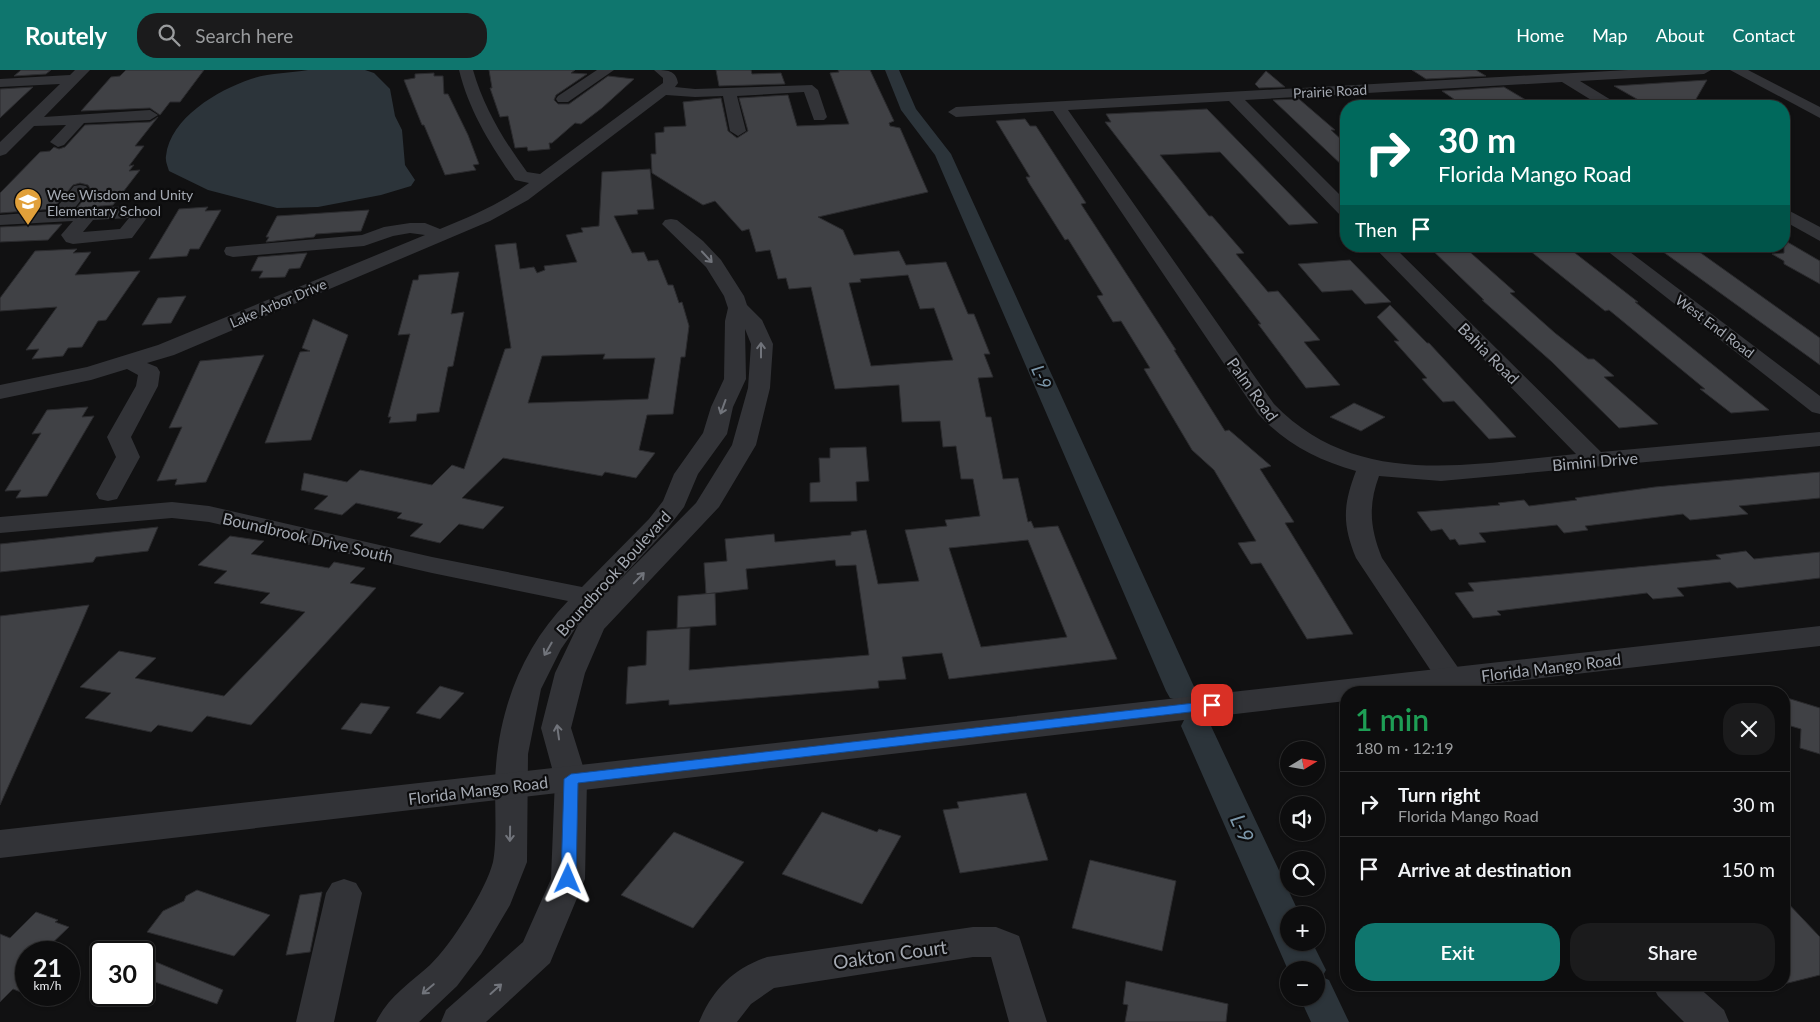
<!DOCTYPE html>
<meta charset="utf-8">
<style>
:root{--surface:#0d0d0e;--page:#1b1b1c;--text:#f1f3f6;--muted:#9a9c9e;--line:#2d2d2e;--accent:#0f766e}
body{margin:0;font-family:Lato,sans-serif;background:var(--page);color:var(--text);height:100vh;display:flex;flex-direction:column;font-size:19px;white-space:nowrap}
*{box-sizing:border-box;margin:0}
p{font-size:16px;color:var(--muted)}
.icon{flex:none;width:28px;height:28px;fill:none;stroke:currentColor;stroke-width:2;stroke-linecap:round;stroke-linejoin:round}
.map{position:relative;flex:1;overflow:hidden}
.details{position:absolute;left:1340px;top:616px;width:450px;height:305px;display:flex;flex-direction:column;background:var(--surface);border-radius:20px;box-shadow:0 1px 4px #0004,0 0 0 1px var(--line)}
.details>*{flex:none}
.guide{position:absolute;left:1340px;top:30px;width:450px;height:152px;border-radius:20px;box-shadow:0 1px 4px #0004,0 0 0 1px var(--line);background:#00695c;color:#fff;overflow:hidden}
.needle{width:32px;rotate:79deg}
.tools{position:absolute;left:1280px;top:671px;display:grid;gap:10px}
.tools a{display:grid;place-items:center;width:45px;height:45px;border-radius:50%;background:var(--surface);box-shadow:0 1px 4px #0004,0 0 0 1px var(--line);font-size:25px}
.speed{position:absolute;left:15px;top:871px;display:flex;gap:10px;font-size:25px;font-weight:700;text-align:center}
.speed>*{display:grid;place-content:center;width:65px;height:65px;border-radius:50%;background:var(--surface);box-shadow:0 1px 4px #0004,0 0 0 1px var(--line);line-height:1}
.speed small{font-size:12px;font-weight:400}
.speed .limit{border:2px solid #111;border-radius:8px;background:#fff;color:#111}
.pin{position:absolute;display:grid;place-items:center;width:42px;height:42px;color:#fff;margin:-21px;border-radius:10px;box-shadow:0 2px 8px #0006}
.me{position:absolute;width:55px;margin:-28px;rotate:1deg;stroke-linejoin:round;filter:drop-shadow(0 0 4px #0008)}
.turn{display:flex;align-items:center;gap:18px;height:105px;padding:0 15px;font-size:22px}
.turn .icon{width:65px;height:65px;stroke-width:2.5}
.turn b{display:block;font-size:35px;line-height:42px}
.then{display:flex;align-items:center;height:48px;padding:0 15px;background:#0003;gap:10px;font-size:19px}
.round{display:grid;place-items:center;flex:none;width:52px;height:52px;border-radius:20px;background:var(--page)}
.headline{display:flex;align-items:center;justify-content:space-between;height:85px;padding:0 15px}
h1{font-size:30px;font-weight:600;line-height:38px;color:#1e9e55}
.action{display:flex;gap:10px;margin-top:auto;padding:10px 15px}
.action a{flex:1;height:58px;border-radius:20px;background:var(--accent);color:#fff;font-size:20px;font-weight:600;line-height:58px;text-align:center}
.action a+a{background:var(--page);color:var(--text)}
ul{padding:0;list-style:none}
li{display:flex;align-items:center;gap:15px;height:65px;padding:0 15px;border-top:1px solid var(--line)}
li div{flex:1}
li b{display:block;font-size:19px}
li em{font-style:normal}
header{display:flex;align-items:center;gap:30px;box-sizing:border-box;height:70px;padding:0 25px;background:var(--accent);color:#fff}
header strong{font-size:24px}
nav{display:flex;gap:28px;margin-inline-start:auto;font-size:18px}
.search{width:350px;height:45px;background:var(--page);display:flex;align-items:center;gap:12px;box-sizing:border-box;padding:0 18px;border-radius:20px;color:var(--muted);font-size:19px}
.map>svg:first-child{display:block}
.water{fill:#2c343a}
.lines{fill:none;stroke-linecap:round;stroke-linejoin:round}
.canal{fill:#2c343a;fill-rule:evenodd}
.building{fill:#404145;stroke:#2b2b2e;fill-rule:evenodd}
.minor{fill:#323337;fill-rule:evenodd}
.tertiary{fill:#323337;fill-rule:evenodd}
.oneway{stroke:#71747b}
.route{fill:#1a73e8;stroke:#114b97}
.labels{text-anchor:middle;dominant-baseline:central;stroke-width:4.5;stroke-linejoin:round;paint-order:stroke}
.far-street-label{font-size:14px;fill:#a4a9b2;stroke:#0c0c0d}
.far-poi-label{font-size:14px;fill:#a4a9b2;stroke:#0c0c0d;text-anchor:start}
.street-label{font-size:16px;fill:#a4a9b2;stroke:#0c0c0d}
.water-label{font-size:18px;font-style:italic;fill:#7d98ab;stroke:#0c0c0d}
.near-street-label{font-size:19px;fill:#a4a9b2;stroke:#0c0c0d}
.near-water-label{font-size:21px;font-style:italic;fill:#7d98ab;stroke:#0c0c0d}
</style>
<header>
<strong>Routely</strong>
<div class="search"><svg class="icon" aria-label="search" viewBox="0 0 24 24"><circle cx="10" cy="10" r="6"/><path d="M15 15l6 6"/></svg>Search here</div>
<nav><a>Home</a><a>Map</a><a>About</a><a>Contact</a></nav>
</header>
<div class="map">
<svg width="1820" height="952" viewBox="0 0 1820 952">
<rect width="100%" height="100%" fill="#111112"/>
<path class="water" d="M308,0H365L374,3L390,19L395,46L402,60L405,95L415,110L411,116L381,125L318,137L277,138L208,120L169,101C168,97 165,91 166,86C170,48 218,20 251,9C268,3 290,3 308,0Z"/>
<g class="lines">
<g class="canal">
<path d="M885,0H899L916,39L951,84L1196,621L1192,628L1181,631L1170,628L1166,621L935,85L901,40Z"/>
<path d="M1196,645L1207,648L1211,656L1300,845H1289V872H1312L1326,900L1322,907L1329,910L1349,952H1311L1300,928H1316V900H1288L1181,656L1185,648Z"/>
</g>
</g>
<g class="building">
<path d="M21,0H51L46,4L14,6Z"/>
<path d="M126,0H204L180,32H170L160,45L150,38L81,41L111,7L120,6Z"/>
<path d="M489,0H575L571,3L587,4L556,25L554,30L558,34H569L608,6L634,9L602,38L581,54L575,53L552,73H549L550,79L528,81L527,77L515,78L508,46L500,47L490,18H492Z"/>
<path d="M716,0H751L752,4L781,3L785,14L719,16Z"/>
<path d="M838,0H870L894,51L889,53L890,56L900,58L928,122L818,147L843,160L854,185L899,181L906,195L946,192L968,244H974L990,284H984L993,307L978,308L986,347H991L1003,409L1018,408L1028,452L1031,451L1034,458L1058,456L1117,589L949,609L942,583L902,587L906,609L878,611L879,618L669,635V630L626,634L628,597L646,595L647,561L690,558L689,600L869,585L856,495L836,496L835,490L746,499L748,519L706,524L704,493L727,491L725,469L774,464L775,472L851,465V462L866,460L878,514L919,511L905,460L947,456L945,450L980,446L973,409H961L956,376L943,377L940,351L902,352L899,315L835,319L811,217L789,219L786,208L778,209L770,180L756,182L749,159L742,161L715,131L703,135L652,103L651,84H656L655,63L664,62V57L686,56L683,32L721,28L728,61L737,68L748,61L739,28L788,25L797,56L849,54L830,3L839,2ZM908,205L920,239L934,238L953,290L871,296L849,213L861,212L860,209ZM1028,470L1067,567L981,577L949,478Z"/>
<path d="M1412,0H1476L1486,6L1426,9Z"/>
<path d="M1266,1L1285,17L1259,18L1255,14Z"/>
<path d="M434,3V6H443L444,24H448L468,65L479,94L473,95L476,100L445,105L424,55H422L404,10L415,8V4Z"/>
<path d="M1707,10L1692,36H1649L1614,16Z"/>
<path d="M33,17L19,30L0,48V19Z"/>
<path d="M1504,17L1536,36H1464L1442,21Z"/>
<path d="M1299,29L1335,60H1331L1346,74V99L1273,30Z"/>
<path d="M1207,39L1318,153L1289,155L1220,82L1160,85L1209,146H1212L1244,183L1236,184L1268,222L1278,221L1320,270L1304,272L1340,315L1306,318L1258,254H1261L1105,52H1111L1106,44Z"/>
<path d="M158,47L135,76H144L129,96L134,95L129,101L140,100L113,135L77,138L91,120L88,115L80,113L73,115L53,139L0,143V123L40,82L50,81L54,77L59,79L65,77L85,55L150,52Z"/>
<path d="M1025,49L1030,56H1036L1086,133L1081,134L1176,280H1174L1225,361L1229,360L1271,396L1260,399L1294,452L1285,453L1353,564L1307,569L1261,493L1251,494L1238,473L1256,471L1214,400L1192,380L1144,299L1150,298L1121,251L1113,252L1097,226L1103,225L1068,169L1065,170L1029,113L1026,107H1030L996,51Z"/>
<path d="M650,99L654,139L637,140L638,144L614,146L632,183L644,182L648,191L658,190L668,215H673L679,233L682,232L689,256L685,287H681L673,344L647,345L639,380L655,383L636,408L605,402L602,406L503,388L462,428L504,437L483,459L459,454L440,473L410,466L423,454L397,448L402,443L356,433L342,445L314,439L328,426L301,420L304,403L347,412L360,400L432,415L452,395L464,399L505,279L511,278L495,175L516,173L520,199L534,197L537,203L545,200L544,196L577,192L566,165L583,162L581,158L599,156L602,102ZM605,284L603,289L655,288L648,329L528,333L542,286Z"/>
<path d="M208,137L205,141L221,140L199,179H190L187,186L149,189L179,139Z"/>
<path d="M369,140L361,161L316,164L314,167L266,172L269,167H266L277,146Z"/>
<path d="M62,154L48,170L0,172V157Z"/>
<path d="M1784,170L1820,191V214L1784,194V191L1772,184L1784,183Z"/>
<path d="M1428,176H1463L1515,222L1510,223L1555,263L1588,289H1594L1614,306L1604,307L1658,354L1619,358L1552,292L1482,230H1484Z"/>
<path d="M1524,176H1566L1638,232H1635L1769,340L1731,343L1700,319H1705L1609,240L1605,241Z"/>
<path d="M1655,176H1691L1820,268V295Z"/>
<path d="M77,179L73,183L91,182L75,205L140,201L106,250L98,251L82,277L68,278L63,286L32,289L39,279L26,280L57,237L0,241V228L35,181Z"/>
<path d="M307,183L300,198L289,199L285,207L259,208L263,201H251L258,187Z"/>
<path d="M1350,190L1391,232L1365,234L1352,220L1322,222L1298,194Z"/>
<path d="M459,202L451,244L464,242L453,296L448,297L439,342L417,344L416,351L389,353L391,347H388L410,264L398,265L413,210H418L419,205Z"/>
<path d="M186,226L171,253L142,255L158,228Z"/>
<path d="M1390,235L1427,273H1429L1516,367L1489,369L1454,331L1443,332L1422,309L1427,308L1394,271H1399L1377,247Z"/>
<path d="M313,249L348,265L311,370L265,373L300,282L310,281L302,278Z"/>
<path d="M264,285L206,412L175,415L177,409L157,411L182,357L169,358L200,291Z"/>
<path d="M1354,333L1385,347L1361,361L1330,347Z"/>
<path d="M88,337L82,347L94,346L47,426L16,428L21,420L5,421L41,363L32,364L47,340Z"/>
<path d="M866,377L869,411L856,412L857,431L810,432V413L820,412L819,388H830V378Z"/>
<path d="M1820,402V428L1739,436L1748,444L1690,450L1683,444L1585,456L1588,460L1564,463L1557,455L1479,463L1486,472L1459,475L1455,469L1450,470L1442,459L1431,461L1417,442L1500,435L1498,433L1524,430L1529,436L1577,430L1575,428L1655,417Z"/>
<path d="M158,457L148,481L96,487L93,492L0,502V474Z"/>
<path d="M230,466L264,471L251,484L329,498L334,492L365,498L350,513L376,518L251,655L207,646L192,662L158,655L151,662L85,648L111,623L80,617L119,581L156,588L135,608L224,626L305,542L260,533L270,523L214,513L227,501L198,495Z"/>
<path d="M1746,481L1754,489L1820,482V508L1737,518L1730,512L1677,518L1684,526L1653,529L1647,523L1497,541L1501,545L1473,548L1455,523L1474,521L1468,513L1721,489L1716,485Z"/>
<path d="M715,523L716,555L677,558L678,526Z"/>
<path d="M89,535L78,561L0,735V546Z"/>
<path d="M440,616L464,623L440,649L416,643Z"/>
<path d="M1784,627L1820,638V684L1800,678L1801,659L1784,654Z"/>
<path d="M361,633L390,637L371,664L341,659Z"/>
<path d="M1026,723L1048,790L960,803L943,740L959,738L957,732Z"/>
<path d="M822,742L877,762L879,759L901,766L862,834L782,804Z"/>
<path d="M674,762L744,792L693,858L621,825Z"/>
<path d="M1090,790L1176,811L1162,881L1072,858Z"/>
<path d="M197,820L270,845L234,886L147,862L163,841L184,831L186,826Z"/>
<path d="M322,822L310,882L286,885L300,825Z"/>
<path d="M1784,829L1820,867V905L1784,914Z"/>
<path d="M36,842L58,850L55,852L69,857L43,882H26V924L13,919L0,932V864L10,868Z"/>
<path d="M144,887L223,920L217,934L144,908Z"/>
<path d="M1126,911L1228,934L1226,952H1125L1128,935L1123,934Z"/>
</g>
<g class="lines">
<g class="minor">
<path d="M75,0H90L44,47L150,40L158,45L150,50L84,53L64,75L58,77L50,72L66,55L34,56L6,84L0,86V72L60,14L0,17V9L70,5Z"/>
<path d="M459,0H473C484,38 504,71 527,102L540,104L663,13V8L654,0C667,0 676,0 678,13L675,17L695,19L812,15L818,20L827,47L824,50H814L804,22L737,26L746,61L738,66L730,61L723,26L695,27L666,25L528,130L490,151L174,285L147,293L157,297L160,302L158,316L131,367L140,387L117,429L108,431L99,429L96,424L116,387L107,367L136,316L138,305L127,299L91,310L0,329V315L87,297L158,275L425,165L410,163L393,166L364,176L233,187L226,185L224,181L226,177L362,165L384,157L410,153H425L440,159C471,146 502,133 529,113L515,110C491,76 469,41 459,0Z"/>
<path d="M597,0H614L568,32H558L556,29L558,26Z"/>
<path d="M1628,0H1711L1704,4L1580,11L1616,33L1618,36H1601L1562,12L1245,30L1346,131V146L1340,145L1229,31L1068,40L1274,334C1357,420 1470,394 1576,384L1373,176H1393L1601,382L1820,362V376L1441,411L1379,406C1368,436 1370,458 1382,488L1475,622H1445L1356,488C1342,454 1343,435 1356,401C1317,390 1286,374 1258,344L1053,41L956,47L948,42L956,37Z"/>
<path d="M1730,0H1748L1820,37V48Z"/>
<path d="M80,115L86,116L89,120L73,140C91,139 139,131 149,145L132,168L73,174L66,172L61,165L73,151L0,155V145L54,141L74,116ZM129,148L120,159L83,162L93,150Z"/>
<path d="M1784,138L1820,157V171L1784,151Z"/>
<path d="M671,149L677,150L703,171L721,190L744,226L747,235L762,250L773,274L770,318L756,375L719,437L604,559L585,603L571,658L587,709L585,809L550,893L486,952H441L446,940L523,872L551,809L555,709L541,658L555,603L579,553L561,579L541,619L528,684L527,792L510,835L481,884L457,916L419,952H376C388,927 410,913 430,895C451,875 486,820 493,792C497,773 495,734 495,713C497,645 520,580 568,531L432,503L209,452L172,448L0,463V447L172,432L209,436L432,487L582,517L649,449L663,431L674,404L703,363L711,337L724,309L725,251L728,238L724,226L706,197L662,154L665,150ZM745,259L751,274L748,318L732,375L696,433L611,519L667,459L684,437L698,404L727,364L733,337L746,309Z"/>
<path d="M1601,176H1622L1820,326V344L1812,342Z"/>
<path d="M344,809L356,813L362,823L334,952H296L326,823L332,813Z"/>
<path d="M973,857H996L1019,866L1047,952H1009L991,887H973L774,918L751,934L737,952H699C713,919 733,899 767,887Z"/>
<path d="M1652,915H1696L1724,940L1729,952H1684L1658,926Z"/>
</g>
<path class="tertiary" d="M1820,556V576L1419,622H1346V631L0,788V760Z"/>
</g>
<defs><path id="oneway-shaft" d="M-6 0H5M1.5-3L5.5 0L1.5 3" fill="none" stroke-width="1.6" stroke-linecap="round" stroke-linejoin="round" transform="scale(1.25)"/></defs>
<g class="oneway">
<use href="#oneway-shaft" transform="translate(707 187) rotate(47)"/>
<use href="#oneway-shaft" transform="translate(761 280) rotate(-90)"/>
<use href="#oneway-shaft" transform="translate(723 337) rotate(110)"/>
<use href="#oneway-shaft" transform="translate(639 508) rotate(-46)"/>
<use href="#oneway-shaft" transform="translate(548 579) rotate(120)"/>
<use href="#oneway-shaft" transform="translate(558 662) rotate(-98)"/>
<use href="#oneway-shaft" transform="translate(510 764) rotate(91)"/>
<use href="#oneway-shaft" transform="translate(428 919) rotate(140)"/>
<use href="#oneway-shaft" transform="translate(496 919) rotate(-42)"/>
</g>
<path class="route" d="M1212,631L1216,632L1218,635L1216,639L578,713L576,809L574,813L568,815L563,813L561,809L564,709L571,704Z"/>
<defs>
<symbol id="school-pin" viewBox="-11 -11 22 30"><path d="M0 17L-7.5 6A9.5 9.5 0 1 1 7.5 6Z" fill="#e1a03a" stroke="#0c0c0d"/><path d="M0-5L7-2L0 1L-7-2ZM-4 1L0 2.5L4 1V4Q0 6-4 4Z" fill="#fff"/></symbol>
</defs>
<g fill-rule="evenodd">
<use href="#school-pin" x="12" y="116" width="32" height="43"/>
</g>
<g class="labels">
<g class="far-street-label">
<text transform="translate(1330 21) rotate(-3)">Prairie Road</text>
<text transform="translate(278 233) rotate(-23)">Lake Arbor Drive</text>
<text transform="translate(1715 256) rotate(37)">West End Road</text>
</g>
<g class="far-poi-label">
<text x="47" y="124">Wee Wisdom and Unity<tspan x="47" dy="16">Elementary School</tspan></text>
</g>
<g class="street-label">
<text transform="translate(1489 283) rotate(45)">Bahia Road</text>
<text transform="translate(1253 319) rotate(54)">Palm Road</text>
<text transform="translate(1595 391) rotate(-5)">Bimini Drive</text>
<text transform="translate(308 467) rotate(13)">Boundbrook Drive South</text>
<text transform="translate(613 503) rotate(-48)">Boundbrook Boulevard</text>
<text transform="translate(1551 597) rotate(-7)">Florida Mango Road</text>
<text transform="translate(478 720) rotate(-7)">Florida Mango Road</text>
</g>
<g class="water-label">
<text transform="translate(1042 307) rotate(66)">L-9</text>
</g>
<g class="near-street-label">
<text transform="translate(890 884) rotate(-8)">Oakton Court</text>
</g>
<g class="near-water-label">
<text transform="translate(1243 758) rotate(66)">L-9</text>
</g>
</g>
</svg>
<div class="tools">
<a><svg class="needle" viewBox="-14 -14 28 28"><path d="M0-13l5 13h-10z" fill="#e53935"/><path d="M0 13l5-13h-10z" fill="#9a9c9e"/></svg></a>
<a><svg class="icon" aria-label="sound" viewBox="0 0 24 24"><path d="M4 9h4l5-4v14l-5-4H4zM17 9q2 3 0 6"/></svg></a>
<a><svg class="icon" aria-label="search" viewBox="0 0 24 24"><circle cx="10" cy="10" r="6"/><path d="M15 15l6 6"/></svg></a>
<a>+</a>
<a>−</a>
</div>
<div class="speed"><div>21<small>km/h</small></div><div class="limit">30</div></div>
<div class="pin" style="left:1212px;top:635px;background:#d93025"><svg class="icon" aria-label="arrive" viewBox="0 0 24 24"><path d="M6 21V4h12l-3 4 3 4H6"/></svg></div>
<svg class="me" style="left:568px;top:809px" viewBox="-20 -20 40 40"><path d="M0-17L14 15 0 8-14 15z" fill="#1a73e8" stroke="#fff" stroke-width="4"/></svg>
<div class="guide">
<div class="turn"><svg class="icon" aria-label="right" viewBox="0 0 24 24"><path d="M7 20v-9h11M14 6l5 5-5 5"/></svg><div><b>30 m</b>Florida Mango Road</div></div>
<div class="then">Then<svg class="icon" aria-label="arrive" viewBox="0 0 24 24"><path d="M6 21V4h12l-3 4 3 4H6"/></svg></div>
</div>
<section class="details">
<div class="headline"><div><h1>1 min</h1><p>180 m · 12:19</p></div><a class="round"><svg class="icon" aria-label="close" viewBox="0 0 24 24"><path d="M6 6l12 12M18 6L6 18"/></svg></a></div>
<ul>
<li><svg class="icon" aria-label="right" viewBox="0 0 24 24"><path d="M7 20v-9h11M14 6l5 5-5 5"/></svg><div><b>Turn right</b><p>Florida Mango Road</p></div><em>30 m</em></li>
<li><svg class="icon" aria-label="arrive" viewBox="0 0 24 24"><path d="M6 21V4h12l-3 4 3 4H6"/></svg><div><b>Arrive at destination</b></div><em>150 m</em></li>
</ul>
<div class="action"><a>Exit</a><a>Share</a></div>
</section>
</div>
